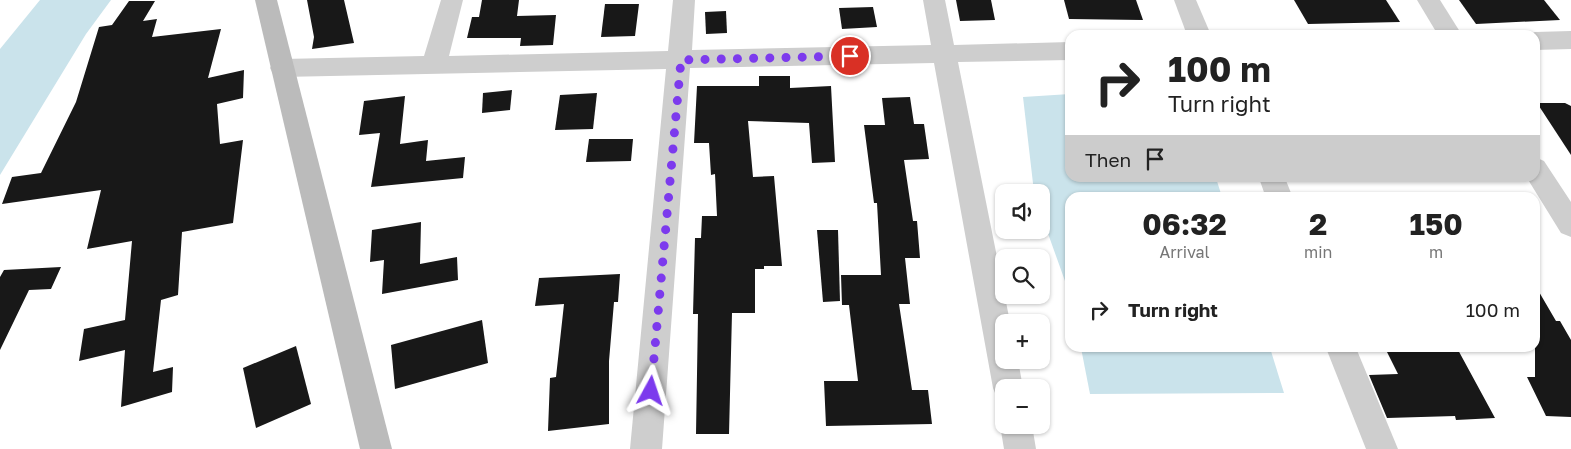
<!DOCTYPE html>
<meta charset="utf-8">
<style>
:root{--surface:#fff;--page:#f6f6f6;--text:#222;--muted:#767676}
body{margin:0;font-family:"Golos Text",sans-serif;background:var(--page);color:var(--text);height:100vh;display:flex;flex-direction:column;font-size:19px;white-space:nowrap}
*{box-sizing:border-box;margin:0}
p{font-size:16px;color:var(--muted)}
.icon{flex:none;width:28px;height:28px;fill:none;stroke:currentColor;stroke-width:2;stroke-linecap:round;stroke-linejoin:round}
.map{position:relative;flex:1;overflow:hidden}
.sheet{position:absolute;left:1065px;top:192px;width:475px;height:160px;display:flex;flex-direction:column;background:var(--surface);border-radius:15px;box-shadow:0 1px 4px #0004}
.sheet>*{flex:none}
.banner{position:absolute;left:1065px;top:30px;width:475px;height:152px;border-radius:15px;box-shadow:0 1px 4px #0004;background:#fff;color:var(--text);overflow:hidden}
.tools{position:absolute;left:995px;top:184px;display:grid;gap:10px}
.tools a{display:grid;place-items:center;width:55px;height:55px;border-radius:10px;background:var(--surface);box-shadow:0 1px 4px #0004;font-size:25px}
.pin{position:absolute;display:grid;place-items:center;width:42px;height:42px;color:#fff;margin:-21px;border:2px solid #fff;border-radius:50%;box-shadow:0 1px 5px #0007}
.me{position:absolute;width:55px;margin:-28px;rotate:5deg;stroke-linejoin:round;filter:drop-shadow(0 0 4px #0008)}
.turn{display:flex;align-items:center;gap:18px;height:105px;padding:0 20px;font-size:22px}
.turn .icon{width:65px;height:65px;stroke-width:2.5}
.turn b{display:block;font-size:35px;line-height:42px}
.then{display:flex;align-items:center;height:48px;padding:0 20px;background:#0003;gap:10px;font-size:19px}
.eta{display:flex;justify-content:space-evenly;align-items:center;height:85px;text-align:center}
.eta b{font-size:30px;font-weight:700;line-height:35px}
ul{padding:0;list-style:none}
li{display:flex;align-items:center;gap:15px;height:65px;padding:0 20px}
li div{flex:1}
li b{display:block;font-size:19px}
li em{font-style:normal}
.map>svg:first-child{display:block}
.water{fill:#cae3eb}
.building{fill:#181818}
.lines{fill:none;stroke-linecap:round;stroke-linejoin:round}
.street{fill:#cecece;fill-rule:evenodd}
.secondary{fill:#bbb;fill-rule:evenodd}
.route{stroke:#7c3aed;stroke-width:9;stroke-dasharray:0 16.2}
</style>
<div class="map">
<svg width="1571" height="449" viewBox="0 0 1571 449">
<rect width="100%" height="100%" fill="#fff"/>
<g class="water">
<path d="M40,0H111L86,34L0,175V49Z"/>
<path d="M1070,94V178H1216L1222,197L1070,198V295L1041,214V192H1034L1023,97Z"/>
<path d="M1081,348H1270L1284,393L1090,394Z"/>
</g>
<g class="building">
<path d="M307,0H344L354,43L312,49L314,37Z"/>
<path d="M482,0H519L517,16L556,15L553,45L520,46L521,38H467L472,17H479Z"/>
<path d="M956,0H991L995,20L960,21Z"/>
<path d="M1064,0H1136L1143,20L1069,19Z"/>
<path d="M1294,0H1386L1400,22L1308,24Z"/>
<path d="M1459,0H1544L1560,20L1476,24Z"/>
<path d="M129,1H155L143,21L157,19L152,37L221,29L208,78L244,70L243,98L217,104L220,144L243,140L233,223L182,232L178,295L161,300L153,372L173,367L172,392L121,407L125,350L79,361L84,329L125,320L132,241L87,249L101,190L2,204L12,177L41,173L76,102L99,27L112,25Z"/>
<path d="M605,4H639L635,36L601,37Z"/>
<path d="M873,7L877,27L842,29L839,8Z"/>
<path d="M726,11L727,33L706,34L705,12Z"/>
<path d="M759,76H790V88L831,86L835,162L812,163L809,123L748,121L753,177L774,176L782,266H764V269H755V313H732L729,434H696L698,314H693L695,238H701L702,216H717L715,174L711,175L709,143H694L697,86H759Z"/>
<path d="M512,90L510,110L482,113L483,93Z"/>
<path d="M597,93L593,129L555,130L560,95Z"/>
<path d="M405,96L400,144L428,140L426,161L465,157L463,178L371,187L380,133L359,135L364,101Z"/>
<path d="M910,97L914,124H924L929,159L904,160L913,221H917L920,258H905L910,304H899L912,390H928L932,424L826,426L824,381H858L849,305H842L841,275H881L877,203H874L864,125H885L882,98Z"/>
<path d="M1537,103H1565L1571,106V155Z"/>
<path d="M589,139H633L631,161L586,162Z"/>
<path d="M421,222L420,264L457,257L458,280L382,294L384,260L370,262L372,230Z"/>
<path d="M817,230H838L840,301L823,302Z"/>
<path d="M61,267L51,289L29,290L0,350V277L4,270Z"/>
<path d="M620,274L618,302H614L609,361V424L548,431L550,378L556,377L564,304L535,306L539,278Z"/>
<path d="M1535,285L1556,321H1560L1571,340V417L1546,416L1527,377H1535Z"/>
<path d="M482,320L488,363L395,389L391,345Z"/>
<path d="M296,346L311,404L256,428L243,368Z"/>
<path d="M1385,348H1457L1495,418L1456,420L1455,416L1387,418L1369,375L1398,374Z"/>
</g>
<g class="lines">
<g class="street">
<path d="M441,0H463L449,56L668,51L673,0H695L692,50L931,45L923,0H945L954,45L1070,42V60L958,62L1010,322H1004V360H1018L1023,388H1004V401L997,398L993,388L934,63L690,68L662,449H630L666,69L282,77L273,74L270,68L273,62L282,59L424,56Z"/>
<path d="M1174,0H1196L1211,35H1187Z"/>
<path d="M1417,0H1440L1462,35H1438Z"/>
<path d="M1571,31V49L1535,50V35H1527L1535,32Z"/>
<path d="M1535,157L1544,161L1571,202V237L1561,233L1527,178H1535Z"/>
<path d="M1259,178H1285L1293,198H1266Z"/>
<path d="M1326,348H1356L1398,449H1366Z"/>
<path d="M1004,417V425H1032L1036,449H1004L1000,425Z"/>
</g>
<path class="secondary" d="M255,0H277L392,449H360Z"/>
</g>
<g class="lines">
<path class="route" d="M651,391L681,60L850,56"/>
</g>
</svg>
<div class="tools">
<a><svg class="icon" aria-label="sound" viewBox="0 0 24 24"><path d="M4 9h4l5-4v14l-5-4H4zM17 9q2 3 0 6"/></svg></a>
<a><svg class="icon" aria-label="search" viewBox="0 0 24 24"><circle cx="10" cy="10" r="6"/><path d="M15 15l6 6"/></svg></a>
<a>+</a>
<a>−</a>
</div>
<div class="pin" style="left:850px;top:56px;background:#d93025"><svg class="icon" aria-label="arrive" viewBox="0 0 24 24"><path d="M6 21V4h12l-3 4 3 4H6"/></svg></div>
<svg class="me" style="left:651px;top:391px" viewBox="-20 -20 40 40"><path d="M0-17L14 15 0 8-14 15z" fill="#7c3aed" stroke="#fff" stroke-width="4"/></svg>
<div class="banner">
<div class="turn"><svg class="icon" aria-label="right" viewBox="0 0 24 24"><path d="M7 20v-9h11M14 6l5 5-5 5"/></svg><div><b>100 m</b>Turn right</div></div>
<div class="then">Then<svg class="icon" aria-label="arrive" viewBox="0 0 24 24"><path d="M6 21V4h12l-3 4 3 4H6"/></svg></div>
</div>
<section class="sheet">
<div class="eta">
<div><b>06:32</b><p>Arrival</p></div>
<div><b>2</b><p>min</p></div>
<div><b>150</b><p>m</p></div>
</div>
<ul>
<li><svg class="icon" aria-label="right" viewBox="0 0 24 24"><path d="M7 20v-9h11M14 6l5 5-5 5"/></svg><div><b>Turn right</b></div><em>100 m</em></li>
</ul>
</section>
</div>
